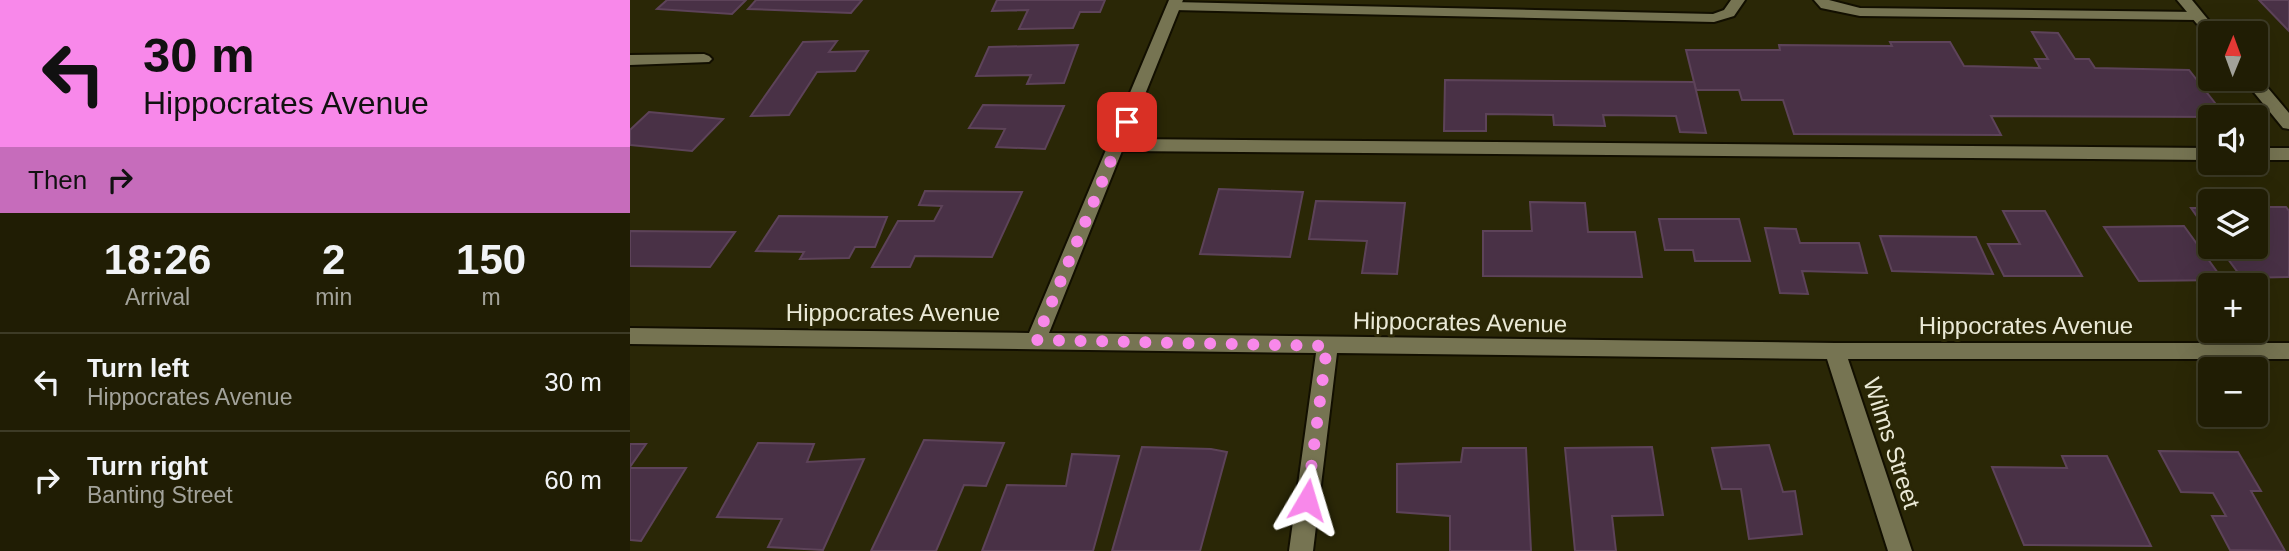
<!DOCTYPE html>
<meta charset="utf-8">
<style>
:root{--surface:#201d04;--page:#28260e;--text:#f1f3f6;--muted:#a2a29a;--line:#3d3b26}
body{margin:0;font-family:Helvetica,sans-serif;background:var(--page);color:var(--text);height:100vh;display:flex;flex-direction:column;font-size:26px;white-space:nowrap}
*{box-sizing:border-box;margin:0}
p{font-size:23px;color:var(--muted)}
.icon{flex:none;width:38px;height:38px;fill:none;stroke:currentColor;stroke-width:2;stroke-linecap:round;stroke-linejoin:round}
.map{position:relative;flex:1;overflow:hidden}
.panel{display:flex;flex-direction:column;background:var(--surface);width:630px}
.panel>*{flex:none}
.banner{background:#f888ea;color:#111;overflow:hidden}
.needle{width:46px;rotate:1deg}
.fabs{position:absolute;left:1568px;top:21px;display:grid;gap:14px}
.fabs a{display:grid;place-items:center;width:70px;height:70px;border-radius:7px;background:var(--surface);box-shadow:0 7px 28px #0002,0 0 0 2px var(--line);font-size:35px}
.pin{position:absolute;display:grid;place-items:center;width:60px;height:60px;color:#fff;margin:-30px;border-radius:14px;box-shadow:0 4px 10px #0006}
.me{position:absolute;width:77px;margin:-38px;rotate:7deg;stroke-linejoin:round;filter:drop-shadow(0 0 5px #0008)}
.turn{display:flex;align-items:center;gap:24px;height:147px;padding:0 28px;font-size:32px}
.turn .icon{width:91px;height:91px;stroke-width:2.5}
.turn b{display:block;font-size:49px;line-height:60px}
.then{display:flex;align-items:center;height:66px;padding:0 28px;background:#0003;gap:14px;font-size:26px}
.eta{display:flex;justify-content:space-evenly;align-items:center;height:119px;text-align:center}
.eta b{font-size:42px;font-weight:600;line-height:49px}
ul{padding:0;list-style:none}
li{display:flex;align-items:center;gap:21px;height:98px;padding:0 28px;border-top:2px solid var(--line)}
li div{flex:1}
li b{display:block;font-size:26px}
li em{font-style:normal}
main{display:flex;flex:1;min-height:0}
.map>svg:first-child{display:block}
.building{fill:#493146;stroke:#5d4359;stroke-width:2}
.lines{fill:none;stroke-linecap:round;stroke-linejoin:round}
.service-casing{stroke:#120f00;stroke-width:4}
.minor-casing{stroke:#120f00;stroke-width:4}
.service{fill:#767452;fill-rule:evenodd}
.minor{fill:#767452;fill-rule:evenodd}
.route{stroke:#f888ea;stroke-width:12;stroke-dasharray:0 21.6}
.labels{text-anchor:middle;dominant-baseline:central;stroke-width:6;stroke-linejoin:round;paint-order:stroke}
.street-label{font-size:24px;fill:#eae9d6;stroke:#2a2706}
</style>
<main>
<section class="panel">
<div class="banner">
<div class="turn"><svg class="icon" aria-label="left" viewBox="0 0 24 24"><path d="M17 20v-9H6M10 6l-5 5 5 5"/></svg><div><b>30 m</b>Hippocrates Avenue</div></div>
<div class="then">Then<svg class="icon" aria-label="right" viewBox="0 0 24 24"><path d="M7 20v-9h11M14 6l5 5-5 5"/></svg></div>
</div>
<div class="eta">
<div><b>18:26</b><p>Arrival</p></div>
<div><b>2</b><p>min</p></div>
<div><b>150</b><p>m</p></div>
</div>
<ul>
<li><svg class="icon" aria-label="left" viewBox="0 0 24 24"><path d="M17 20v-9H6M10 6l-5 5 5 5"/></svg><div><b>Turn left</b><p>Hippocrates Avenue</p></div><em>30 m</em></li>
<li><svg class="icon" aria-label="right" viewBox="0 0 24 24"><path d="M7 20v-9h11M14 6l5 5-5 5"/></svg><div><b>Turn right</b><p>Banting Street</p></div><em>60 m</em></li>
</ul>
</section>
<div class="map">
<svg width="1659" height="551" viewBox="0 0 1659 551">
<rect width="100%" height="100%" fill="#2a2706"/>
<g class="building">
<path d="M37,0H116L102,14L27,9Z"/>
<path d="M126,0H232L221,13L118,9Z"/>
<path d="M367,0H475L470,12H450L443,28L389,29L398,10L362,11Z"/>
<path d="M1629,0H1659V31Z"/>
<path d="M1402,32L1428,33L1445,59H1459L1465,68L1559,70L1596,117L1361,116L1371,135L1164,134L1153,100H1112L1109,90H1066L1056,50H1150L1149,45L1262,46L1260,42H1320L1334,66L1410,68L1405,59H1418Z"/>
<path d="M207,41L199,52L238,51L225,71L187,72L159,115L121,116L173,42Z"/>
<path d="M448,45L434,83L397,84L401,75L346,76L359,47Z"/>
<path d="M815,80L1064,82L1076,133L1050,132L1046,116L973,115L975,126L924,125L923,115L856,114V131H814Z"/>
<path d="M353,105L434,106L415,149L366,147L375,129L339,128Z"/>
<path d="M19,112L93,119L62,151L0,145V130Z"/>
<path d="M589,189L673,192L660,257L570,254Z"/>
<path d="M295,191L392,192L362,257L285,256L280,267H242L268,221H304L312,206L289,205Z"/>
<path d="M686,201L775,203L767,274L732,273L737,241L679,239Z"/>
<path d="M900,202L955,203L958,232H1005L1012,277L853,276V231H902Z"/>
<path d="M1626,207H1656L1659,211V277L1612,278L1589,247H1626Z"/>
<path d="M1561,208H1580V235Z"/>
<path d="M1373,211H1415L1452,276H1374L1358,244H1390Z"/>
<path d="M149,216L257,217L245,247H225L219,258L170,259L174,252L126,251Z"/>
<path d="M1029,219H1109L1120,261H1065L1063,250H1035Z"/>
<path d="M1554,226L1593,280L1509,281L1474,227Z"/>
<path d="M1135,228L1166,229L1170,243H1229L1237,273L1172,271L1178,294L1150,293Z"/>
<path d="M0,231L105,232L80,267L0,266Z"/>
<path d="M1250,236L1346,237L1363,274L1262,271Z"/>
<path d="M294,440L374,443L356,486L334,485L306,551H241Z"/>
<path d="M128,443L184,444L177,462L234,459L193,550L138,547L152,519L87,517Z"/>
<path d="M0,444H16L0,467Z"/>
<path d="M1139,445L1153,492L1165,491L1172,534L1119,539L1111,489H1092L1082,448Z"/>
<path d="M512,447L581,449L597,452L570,551H482Z"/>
<path d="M1022,447L1033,515L982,516L986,551H945L935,448Z"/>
<path d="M833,448H896L901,551H820V516L767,512V464L831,462Z"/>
<path d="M1529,451L1608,452L1631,491H1621L1655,551L1600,550L1582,516H1596L1583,493L1551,492Z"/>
<path d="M442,454L489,456L463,551H352L377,485L436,486Z"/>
<path d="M1432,456H1477L1521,546L1394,545L1362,467L1437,468Z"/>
<path d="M0,468H56L11,541L0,540Z"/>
</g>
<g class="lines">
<defs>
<g id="service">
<path d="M1101,0H1115L1104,16L1084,22L544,10L537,6L544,2L1083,14L1094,10Z"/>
<path d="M1184,0H1199L1230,8L1567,12L1574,16L1567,20L1230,16L1191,8Z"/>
</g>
<g id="minor">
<path d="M539,0H553L497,139L1580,148V160L492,151L419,333L1205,343H1659V359H1218L1282,551H1258L1197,359L707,353L683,551H659L686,353L0,344V328L399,333Z"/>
<path d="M1547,0H1562L1589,33L1577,36Z"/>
<path d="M74,54L79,56L82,59L79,62L0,65V55Z"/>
<path d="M1627,75L1659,113V129L1653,128L1613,79H1626Z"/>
<rect x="1626" y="148" width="33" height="12"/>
</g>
</defs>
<use href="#service" class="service-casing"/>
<use href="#minor" class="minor-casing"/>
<use href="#service" class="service"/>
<use href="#minor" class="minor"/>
</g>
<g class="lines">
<path class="route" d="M497,122L406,340L697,346L677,500"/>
</g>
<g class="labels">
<g class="street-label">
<text x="263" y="312">Hippocrates Avenue</text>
<text transform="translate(830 322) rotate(1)">Hippocrates Avenue</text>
<text x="1396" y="325">Hippocrates Avenue</text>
<text transform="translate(1262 443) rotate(72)">Wilms Street</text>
</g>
</g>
</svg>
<div class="fabs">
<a><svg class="needle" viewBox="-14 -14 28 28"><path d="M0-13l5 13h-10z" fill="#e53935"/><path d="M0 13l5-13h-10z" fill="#a2a29a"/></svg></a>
<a><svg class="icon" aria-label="sound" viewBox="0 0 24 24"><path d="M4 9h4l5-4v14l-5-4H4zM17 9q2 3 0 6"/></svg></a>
<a><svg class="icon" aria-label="layers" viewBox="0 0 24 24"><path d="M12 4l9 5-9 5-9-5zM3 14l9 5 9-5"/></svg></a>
<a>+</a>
<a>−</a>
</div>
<div class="pin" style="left:497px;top:122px;background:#d93025"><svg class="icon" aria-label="arrive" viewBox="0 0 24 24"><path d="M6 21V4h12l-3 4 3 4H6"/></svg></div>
<svg class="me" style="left:677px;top:500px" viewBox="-20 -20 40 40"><path d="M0-17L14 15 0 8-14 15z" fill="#f888ea" stroke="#fff" stroke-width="4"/></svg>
</div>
</main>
